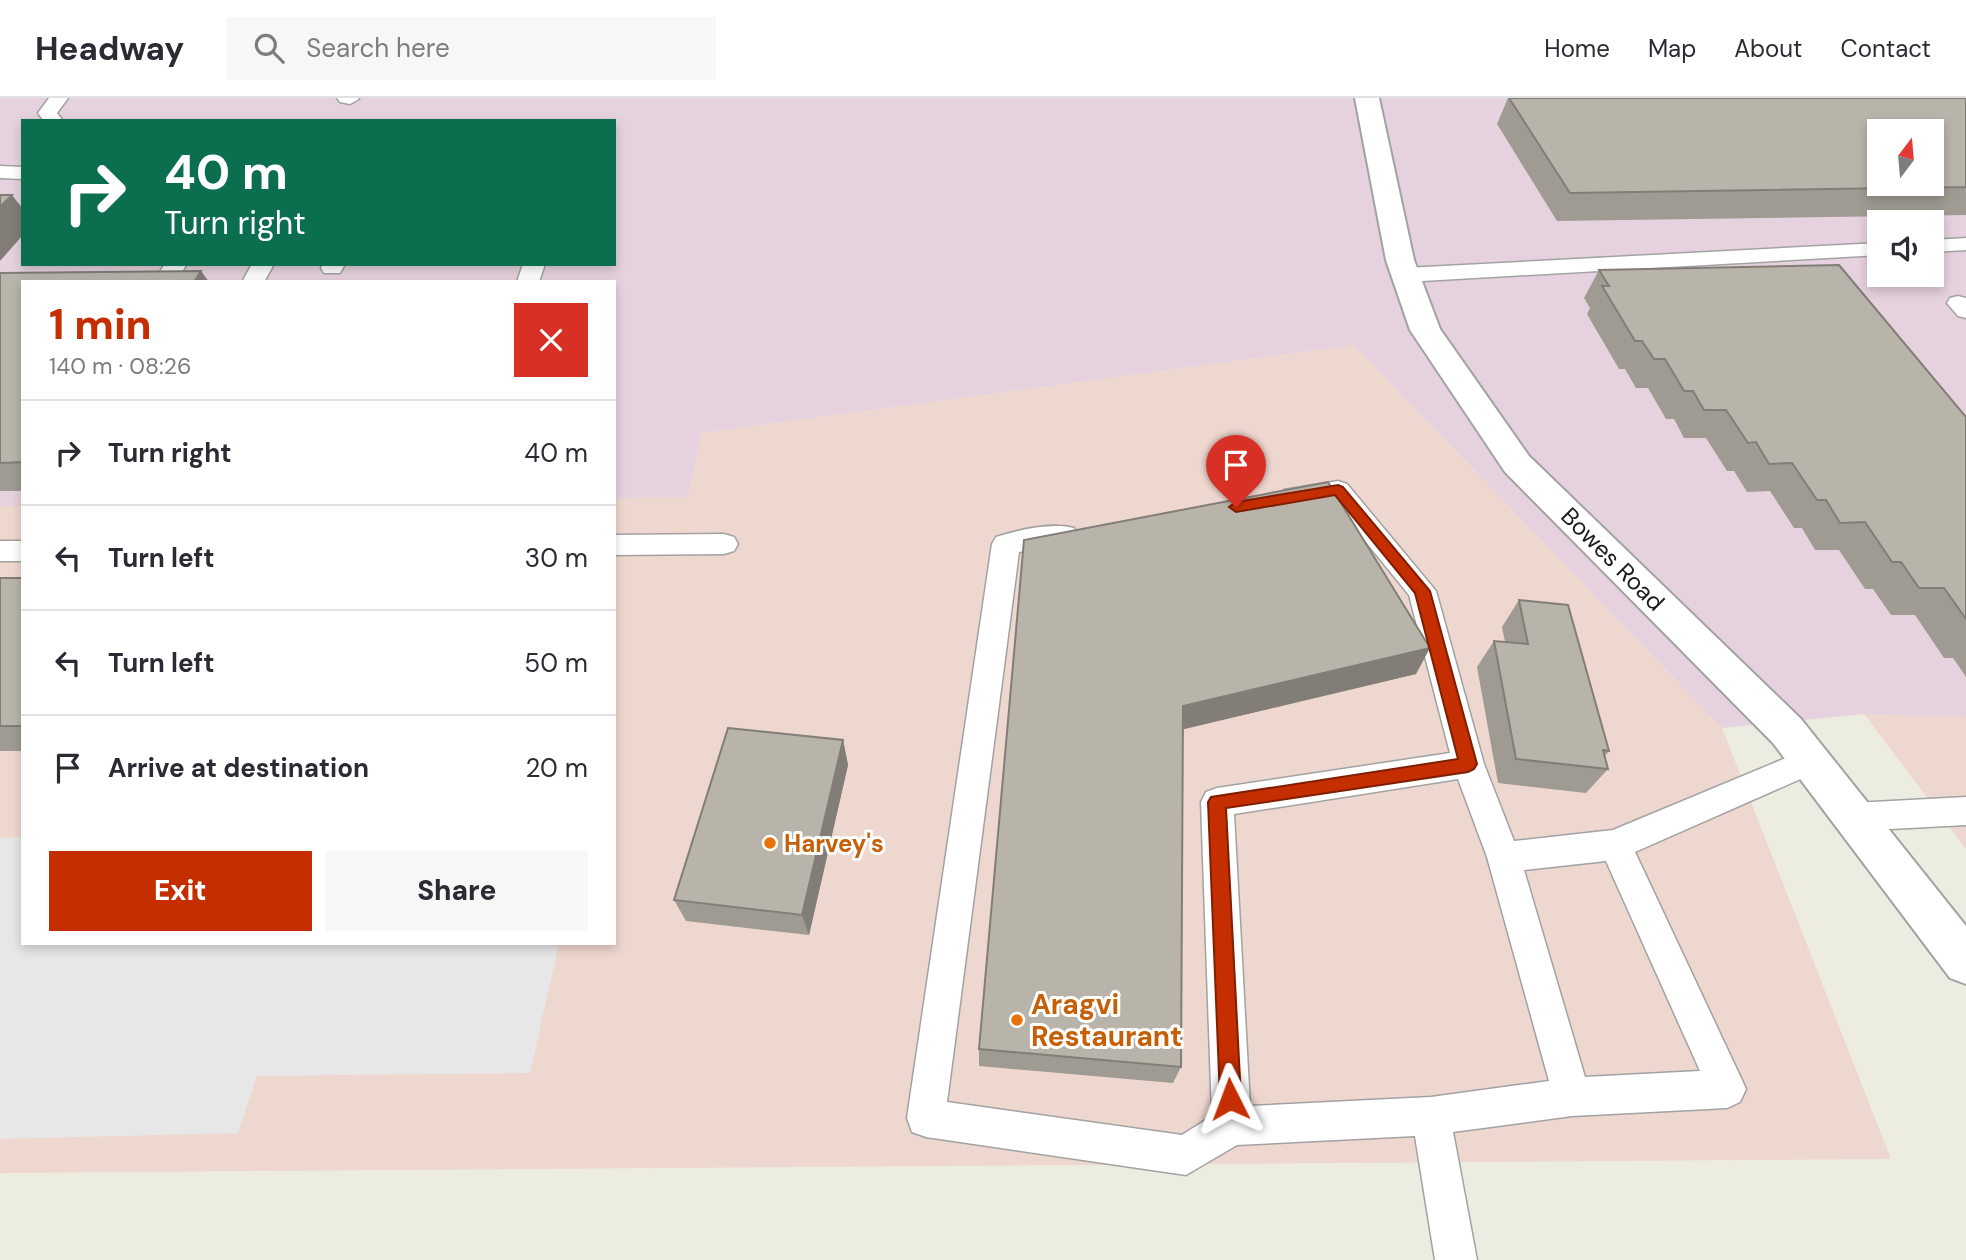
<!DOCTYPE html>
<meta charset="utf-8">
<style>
:root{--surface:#fff;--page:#f7f7f7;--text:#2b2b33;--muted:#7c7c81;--line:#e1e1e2;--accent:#c52e01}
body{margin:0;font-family:"DM Sans",sans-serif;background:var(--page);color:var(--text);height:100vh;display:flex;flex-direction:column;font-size:26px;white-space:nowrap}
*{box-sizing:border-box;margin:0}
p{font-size:23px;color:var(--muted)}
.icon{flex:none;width:38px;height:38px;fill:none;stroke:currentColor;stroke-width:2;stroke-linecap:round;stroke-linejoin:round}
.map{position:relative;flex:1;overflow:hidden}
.details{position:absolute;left:21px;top:182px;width:595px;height:665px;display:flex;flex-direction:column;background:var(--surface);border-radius:0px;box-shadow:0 4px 10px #0003}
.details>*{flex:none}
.banner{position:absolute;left:21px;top:21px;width:595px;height:147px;border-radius:0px;box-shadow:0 4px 10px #0003;background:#0b6e4f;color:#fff;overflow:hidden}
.needle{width:46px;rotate:16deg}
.controls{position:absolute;left:1867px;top:21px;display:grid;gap:14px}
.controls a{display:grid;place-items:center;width:77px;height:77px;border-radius:0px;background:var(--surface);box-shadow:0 4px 10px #0003;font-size:35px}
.pin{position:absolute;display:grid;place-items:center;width:60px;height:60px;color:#fff;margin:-72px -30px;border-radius:50% 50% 50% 0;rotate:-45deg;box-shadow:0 0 7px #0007}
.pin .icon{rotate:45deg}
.me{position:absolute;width:77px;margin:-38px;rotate:357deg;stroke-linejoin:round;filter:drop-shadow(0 0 5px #0008)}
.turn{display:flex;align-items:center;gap:24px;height:147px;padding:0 28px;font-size:32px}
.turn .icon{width:91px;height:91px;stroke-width:2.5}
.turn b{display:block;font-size:49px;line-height:60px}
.round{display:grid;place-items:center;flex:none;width:74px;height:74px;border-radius:0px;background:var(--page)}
.summary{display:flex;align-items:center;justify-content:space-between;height:119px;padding:0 28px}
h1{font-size:42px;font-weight:800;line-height:52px;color:var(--accent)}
.button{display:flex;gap:14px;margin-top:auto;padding:14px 28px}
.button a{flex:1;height:80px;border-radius:0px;background:var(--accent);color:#fff;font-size:28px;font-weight:800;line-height:80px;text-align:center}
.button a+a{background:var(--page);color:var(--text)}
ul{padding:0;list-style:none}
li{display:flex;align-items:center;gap:21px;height:105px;padding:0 28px;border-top:2px solid var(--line)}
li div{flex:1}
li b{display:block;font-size:26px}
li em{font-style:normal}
header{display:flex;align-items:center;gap:42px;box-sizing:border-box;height:98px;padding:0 35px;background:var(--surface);border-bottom:2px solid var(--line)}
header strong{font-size:33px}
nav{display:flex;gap:38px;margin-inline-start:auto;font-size:24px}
.search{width:490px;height:63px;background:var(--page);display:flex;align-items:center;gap:18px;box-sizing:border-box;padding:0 24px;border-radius:0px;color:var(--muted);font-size:26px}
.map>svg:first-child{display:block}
.commercial{fill:#eed7cf}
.industrial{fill:#e6d2de;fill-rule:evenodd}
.parking{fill:#e7e7e7}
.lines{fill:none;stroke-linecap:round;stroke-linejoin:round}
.service-casing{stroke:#a2a2a2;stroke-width:3}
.tertiary-casing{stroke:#a2a2a2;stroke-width:4}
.service{fill:#fff;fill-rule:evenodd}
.tertiary{fill:#fff;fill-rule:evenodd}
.wall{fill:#9f9b92}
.shaded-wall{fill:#827e77}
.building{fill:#b9b4aa;stroke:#827e77;stroke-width:2;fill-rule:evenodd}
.route{fill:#c52e01;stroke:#801e01;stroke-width:2}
.food-dot{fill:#e8710a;stroke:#fff;stroke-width:2.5}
.labels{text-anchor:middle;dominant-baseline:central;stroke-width:6;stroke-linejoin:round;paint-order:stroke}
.street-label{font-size:24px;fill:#1b1b1b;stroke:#fff}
.food-label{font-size:24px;font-weight:bold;fill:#c56008;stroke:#fff;text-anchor:start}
.near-food-label{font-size:28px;font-weight:bold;fill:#c56008;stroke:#fff;text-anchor:start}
</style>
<header>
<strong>Headway</strong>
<div class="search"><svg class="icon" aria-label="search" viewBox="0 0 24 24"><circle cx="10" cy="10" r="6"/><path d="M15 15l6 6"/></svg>Search here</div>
<nav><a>Home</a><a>Map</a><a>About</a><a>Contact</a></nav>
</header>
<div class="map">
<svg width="1966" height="1162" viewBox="0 0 1966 1162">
<rect width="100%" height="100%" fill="#edece0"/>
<g class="commercial">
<path d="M1354,247L1722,630L1891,1061L0,1075V408H23V845H614V400L688,399L701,335Z"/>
<path d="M1864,616L1966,619V751Z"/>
</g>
<path class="industrial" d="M0,0H1966V619L1864,616L1722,630L1354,247L701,335L688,399L614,400V184H23V408H0ZM23,23H614V166H23ZM1880,33H1932V86H1880ZM1880,124H1932V177H1880Z"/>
<path class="parking" d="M23,739V845H559L530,975L257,978L238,1035L0,1041V740Z"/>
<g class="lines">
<defs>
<g id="service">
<path d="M49,0H68L57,15L63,23H44L38,15Z"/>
<path d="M337,0H358L359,1L350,6L340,4Z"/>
<path d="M0,68L23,69V81L0,80Z"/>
<path d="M1966,140V152L1932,154V142Z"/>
<path d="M1880,145V157L1405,184L1397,182L1394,177L1397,172L1405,170Z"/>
<path d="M165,166H187L175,184H153Z"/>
<path d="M252,166H274L264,184H242Z"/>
<path d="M323,166H345L340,175H324L321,170Z"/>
<path d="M523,166H545L539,184H517Z"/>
<path d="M1958,198L1966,200V220L1958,218L1947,205L1950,200Z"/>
<path d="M1338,383L1347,386L1436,493L1484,666L1514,743L1613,732L1810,650L1821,654L1826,663L1821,672L1635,754L1740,978L1746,991L1740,1004L1727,1010L1572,1018L1453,1034L1477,1162H1435L1415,1038L1237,1047L1186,1077L926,1039L912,1034L907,1020L992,446L996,439C1018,432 1052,424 1074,430L1077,437L1074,444L1019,454L947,1004L1182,1037L1212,1018L1201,704L1206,694L1217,690L1450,655L1409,497L1332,402L1293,408L1284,406L1280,399L1284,392ZM1458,681L1487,759L1549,983L1431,999L1250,1008L1234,716ZM1606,763L1700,973L1585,979L1524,772Z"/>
<path d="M724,436L734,439L738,446L734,453L724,456L614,457V437Z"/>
<rect x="0" y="443" width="23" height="20"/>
<path d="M1966,699V727L1853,733L1842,729L1837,719L1842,709L1853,705Z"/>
</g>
<path id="tertiary" d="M1355,0H1379L1414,162L1440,231L1529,358L1801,621L1966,828V886L1950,880L1773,645L1505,374L1410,232L1386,162Z"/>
</defs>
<use href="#service" class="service-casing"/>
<use href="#tertiary" class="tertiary-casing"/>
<use href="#service" class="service"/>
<use href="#tertiary" class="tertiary"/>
</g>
<g class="wall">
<path d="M1508,0H1966V117L1557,123L1497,26Z"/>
<path d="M1599,172L1966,319V579L1953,560H1944L1915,517H1891L1873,491H1865L1839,452H1815L1802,430H1794L1770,393L1747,394L1734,373H1727L1706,340H1684L1674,321H1666L1648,290H1636L1625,271H1619L1587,216L1590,210L1584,200Z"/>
<path d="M0,175L23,184V393H0Z"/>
<path d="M1328,384L1416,576L1183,631L1181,969L1173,985L979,968V951Z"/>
<rect x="0" y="480" width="23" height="173"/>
<path d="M1519,502L1609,653L1605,658L1608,671L1586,695L1498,685L1477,569L1494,543L1505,544L1502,529Z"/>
<path d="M843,642L848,667L809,837L686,823L674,802Z"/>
</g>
<g class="shaded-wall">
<path d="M12,97L23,111V137L0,163V109Z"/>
<path d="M201,173L209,184H194Z"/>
<path d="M1430,550L1416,576L1176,633L1183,608Z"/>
<path d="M843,642L848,667L809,837L802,817Z"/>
</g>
<g class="building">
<path d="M1509,0H1966V89L1570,95ZM1880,33H1932V86H1880Z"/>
<path d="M0,97H12L0,109Z"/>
<path d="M1839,167L1966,319V521L1944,490H1919L1901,464H1892L1865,424L1840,425L1826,402H1817L1792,365L1769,366L1756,344L1748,345L1726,312H1704L1693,293H1684L1665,261H1654L1642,243H1635L1602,188H1609L1599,172Z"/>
<path d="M201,173L194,184H23V364L0,365V175Z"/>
<path d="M1328,384L1430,550L1183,608L1181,969L979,951L1024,442Z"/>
<rect x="0" y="480" width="23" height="148"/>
<path d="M1519,502L1568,507L1609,653L1603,652L1608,671L1516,661L1494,543L1528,546Z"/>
<path d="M728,630L843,642L802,817L674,802Z"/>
</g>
<path class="route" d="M1338,387L1343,389L1430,493L1477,666L1474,671L1468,674L1226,710L1241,1001L1238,1008L1230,1011L1223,1008L1220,1001L1208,704L1211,699L1458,661L1415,495L1335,397L1236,414L1229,409L1236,404Z"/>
<g class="food-dot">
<circle cx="770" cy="745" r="7"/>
<circle cx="1017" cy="922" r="7"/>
</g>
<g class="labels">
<g class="street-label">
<text transform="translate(1613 461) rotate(45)">Bowes Road</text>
</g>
<g class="food-label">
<text x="784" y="745">Harvey's</text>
</g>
<g class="near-food-label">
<text x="1031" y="906">Aragvi<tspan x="1031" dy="32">Restaurant</tspan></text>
</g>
</g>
</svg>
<div class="controls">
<a><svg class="needle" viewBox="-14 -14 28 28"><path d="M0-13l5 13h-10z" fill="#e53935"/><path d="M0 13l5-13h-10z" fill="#7c7c81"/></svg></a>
<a><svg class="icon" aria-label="sound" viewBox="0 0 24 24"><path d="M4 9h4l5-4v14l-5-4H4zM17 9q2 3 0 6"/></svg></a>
</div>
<div class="pin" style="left:1236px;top:409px;background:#d93025"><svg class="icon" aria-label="arrive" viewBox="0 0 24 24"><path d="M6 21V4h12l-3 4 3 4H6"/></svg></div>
<svg class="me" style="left:1230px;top:1001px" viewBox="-20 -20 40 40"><path d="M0-17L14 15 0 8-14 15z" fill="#c52e01" stroke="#fff" stroke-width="4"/></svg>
<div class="banner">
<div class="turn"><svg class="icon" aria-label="right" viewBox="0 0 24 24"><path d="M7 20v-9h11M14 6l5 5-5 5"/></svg><div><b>40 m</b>Turn right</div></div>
</div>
<section class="details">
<div class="summary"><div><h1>1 min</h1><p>140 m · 08:26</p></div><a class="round" style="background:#d93025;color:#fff"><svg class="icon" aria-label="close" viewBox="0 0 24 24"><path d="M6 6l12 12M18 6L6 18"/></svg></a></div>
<ul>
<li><svg class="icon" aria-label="right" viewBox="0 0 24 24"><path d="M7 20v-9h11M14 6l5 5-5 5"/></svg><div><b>Turn right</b></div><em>40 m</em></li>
<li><svg class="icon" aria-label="left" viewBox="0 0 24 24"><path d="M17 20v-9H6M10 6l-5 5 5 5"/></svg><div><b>Turn left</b></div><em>30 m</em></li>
<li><svg class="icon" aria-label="left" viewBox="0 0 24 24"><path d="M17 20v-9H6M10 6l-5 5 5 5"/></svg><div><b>Turn left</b></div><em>50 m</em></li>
<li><svg class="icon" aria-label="arrive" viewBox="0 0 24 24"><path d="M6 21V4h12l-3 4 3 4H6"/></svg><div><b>Arrive at destination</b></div><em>20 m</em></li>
</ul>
<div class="button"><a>Exit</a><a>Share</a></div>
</section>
</div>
